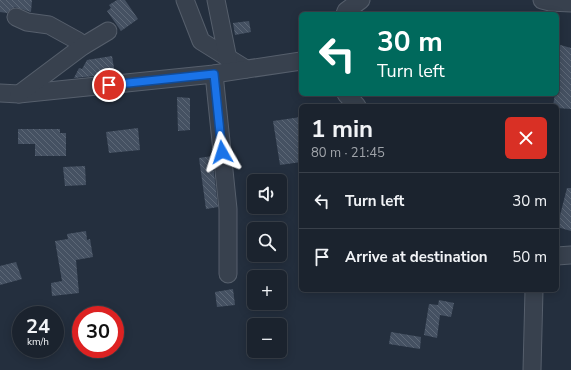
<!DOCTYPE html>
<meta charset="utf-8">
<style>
:root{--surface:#1b232e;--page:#242b36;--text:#f1f3f6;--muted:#a0a4aa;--line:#39404a}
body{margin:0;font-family:"Nunito Sans",sans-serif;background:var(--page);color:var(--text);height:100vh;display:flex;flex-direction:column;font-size:15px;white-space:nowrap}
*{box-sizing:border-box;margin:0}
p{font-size:13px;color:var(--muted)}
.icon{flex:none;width:22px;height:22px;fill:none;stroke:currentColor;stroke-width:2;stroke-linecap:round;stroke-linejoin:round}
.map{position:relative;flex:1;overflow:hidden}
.drawer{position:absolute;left:299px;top:104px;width:260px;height:188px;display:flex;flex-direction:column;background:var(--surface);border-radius:6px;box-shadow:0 2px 10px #0003,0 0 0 1px var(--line)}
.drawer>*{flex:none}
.banner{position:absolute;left:299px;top:12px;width:260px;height:84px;border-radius:6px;box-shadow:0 2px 10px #0003,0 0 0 1px var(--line);background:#00695c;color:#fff;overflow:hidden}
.tools{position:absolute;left:247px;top:174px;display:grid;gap:8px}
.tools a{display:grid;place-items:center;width:40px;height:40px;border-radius:6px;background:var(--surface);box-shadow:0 2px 10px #0003,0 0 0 1px var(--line);font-size:20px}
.speed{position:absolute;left:12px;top:306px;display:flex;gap:8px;font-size:20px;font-weight:700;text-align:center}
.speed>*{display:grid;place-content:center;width:52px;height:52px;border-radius:50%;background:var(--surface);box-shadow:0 2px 10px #0003,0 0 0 1px var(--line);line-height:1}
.speed small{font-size:10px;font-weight:400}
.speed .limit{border:6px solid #d22;background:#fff;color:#111}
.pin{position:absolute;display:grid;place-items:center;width:34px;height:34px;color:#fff;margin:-17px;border:2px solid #fff;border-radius:50%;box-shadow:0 1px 4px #0007}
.me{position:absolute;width:44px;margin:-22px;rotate:354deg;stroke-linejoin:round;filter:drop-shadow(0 0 3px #0008)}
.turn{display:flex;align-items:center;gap:14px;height:84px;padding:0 12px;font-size:18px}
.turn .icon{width:52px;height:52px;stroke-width:2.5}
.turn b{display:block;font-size:28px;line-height:34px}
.round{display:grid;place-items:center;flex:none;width:42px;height:42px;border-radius:6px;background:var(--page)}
.summary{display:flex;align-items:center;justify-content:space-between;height:68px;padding:0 12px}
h1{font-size:24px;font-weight:700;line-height:30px}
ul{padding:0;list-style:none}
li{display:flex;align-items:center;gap:12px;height:56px;padding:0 12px;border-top:1px solid var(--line)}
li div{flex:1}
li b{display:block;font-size:15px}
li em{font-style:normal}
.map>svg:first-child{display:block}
.building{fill:url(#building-back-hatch)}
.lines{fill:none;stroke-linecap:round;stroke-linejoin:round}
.minor-casing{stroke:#565f6c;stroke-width:19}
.minor{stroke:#38414e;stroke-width:17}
.route-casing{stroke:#114b97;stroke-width:10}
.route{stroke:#1a73e8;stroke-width:7}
</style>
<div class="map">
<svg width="571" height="370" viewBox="0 0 571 370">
<defs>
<pattern id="building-back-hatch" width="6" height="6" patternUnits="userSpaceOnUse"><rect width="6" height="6" fill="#455162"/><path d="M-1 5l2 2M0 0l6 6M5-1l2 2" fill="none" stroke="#5d6877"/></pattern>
</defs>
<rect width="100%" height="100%" fill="#242f3e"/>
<g class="building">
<path d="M0,0H32L31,12L15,7L11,9L7,13L0,12Z"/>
<path d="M117,0H125L138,19L121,31L107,11L111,8L109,5Z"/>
<path d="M249,21L251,32L235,35L233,23Z"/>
<path d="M557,44L571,48V109L557,108V106H553L555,94H557Z"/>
<path d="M112,56L115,74L74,78L79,68L82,69L87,60Z"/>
<path d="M177,97L190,98V130L178,131Z"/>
<path d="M301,117V162L280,165L273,121Z"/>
<path d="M138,128L140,150L109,153L106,132Z"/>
<path d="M18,129H60V133H66V156H35V144H18Z"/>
<path d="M212,156L218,207L206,209L199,158Z"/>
<path d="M85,166L86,185L65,186L63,167Z"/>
<path d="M567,188H571V231L557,227Z"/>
<path d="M86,231L87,240L90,239L93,257L76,260L79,293L52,296L51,283L62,281L55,241L68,239L67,234Z"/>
<path d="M16,262L22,279L0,285V266Z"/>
<path d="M233,289L235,305L217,307L215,292Z"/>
<path d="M439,300L454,303L451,317L440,315L437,338L424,335L429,304L438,305Z"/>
<path d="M391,332L421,337L420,349L389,344Z"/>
</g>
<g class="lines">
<defs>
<g id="minor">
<path d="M185,0L201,41L246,69"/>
<path d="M216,0L228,59"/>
<path d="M542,0L550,2L571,3"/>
<path d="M345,14L346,11L361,0"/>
<path d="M16,17L27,22L49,25L78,41L83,46"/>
<path d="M214,74L228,209V274"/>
<path d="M0,93L19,94L214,74L301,61"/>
<path d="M19,94L83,46L108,31"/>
<path d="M346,94L357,106"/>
<path d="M557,256L571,255"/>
<path d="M532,370L534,290"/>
</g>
</defs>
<use href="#minor" class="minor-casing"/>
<use href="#minor" class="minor"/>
</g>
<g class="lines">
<defs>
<path id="route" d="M109,85L214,74L222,152"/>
</defs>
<use href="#route" class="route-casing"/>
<use href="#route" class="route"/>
</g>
</svg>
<div class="tools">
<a><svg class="icon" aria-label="sound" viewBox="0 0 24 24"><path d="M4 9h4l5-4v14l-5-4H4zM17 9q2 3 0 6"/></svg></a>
<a><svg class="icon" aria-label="search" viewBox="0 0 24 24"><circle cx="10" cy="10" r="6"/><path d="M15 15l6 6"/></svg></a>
<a>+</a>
<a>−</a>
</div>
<div class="speed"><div>24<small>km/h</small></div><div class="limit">30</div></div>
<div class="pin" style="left:109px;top:85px;background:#d93025"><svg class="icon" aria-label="arrive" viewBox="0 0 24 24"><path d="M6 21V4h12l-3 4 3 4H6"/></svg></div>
<svg class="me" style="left:222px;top:152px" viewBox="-20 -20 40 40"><path d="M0-17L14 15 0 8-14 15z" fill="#1a73e8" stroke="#fff" stroke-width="4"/></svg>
<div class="banner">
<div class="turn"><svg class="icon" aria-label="left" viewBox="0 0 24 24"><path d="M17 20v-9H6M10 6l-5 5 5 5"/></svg><div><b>30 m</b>Turn left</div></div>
</div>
<section class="drawer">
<div class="summary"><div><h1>1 min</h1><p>80 m · 21:45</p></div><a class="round" style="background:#d93025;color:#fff"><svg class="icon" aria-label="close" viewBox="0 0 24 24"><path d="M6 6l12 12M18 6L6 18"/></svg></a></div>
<ul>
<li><svg class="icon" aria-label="left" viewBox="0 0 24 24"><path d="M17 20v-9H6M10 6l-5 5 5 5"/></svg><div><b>Turn left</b></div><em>30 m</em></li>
<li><svg class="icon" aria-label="arrive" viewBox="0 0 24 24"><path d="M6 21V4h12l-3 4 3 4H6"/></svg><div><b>Arrive at destination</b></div><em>50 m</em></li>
</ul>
</section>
</div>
